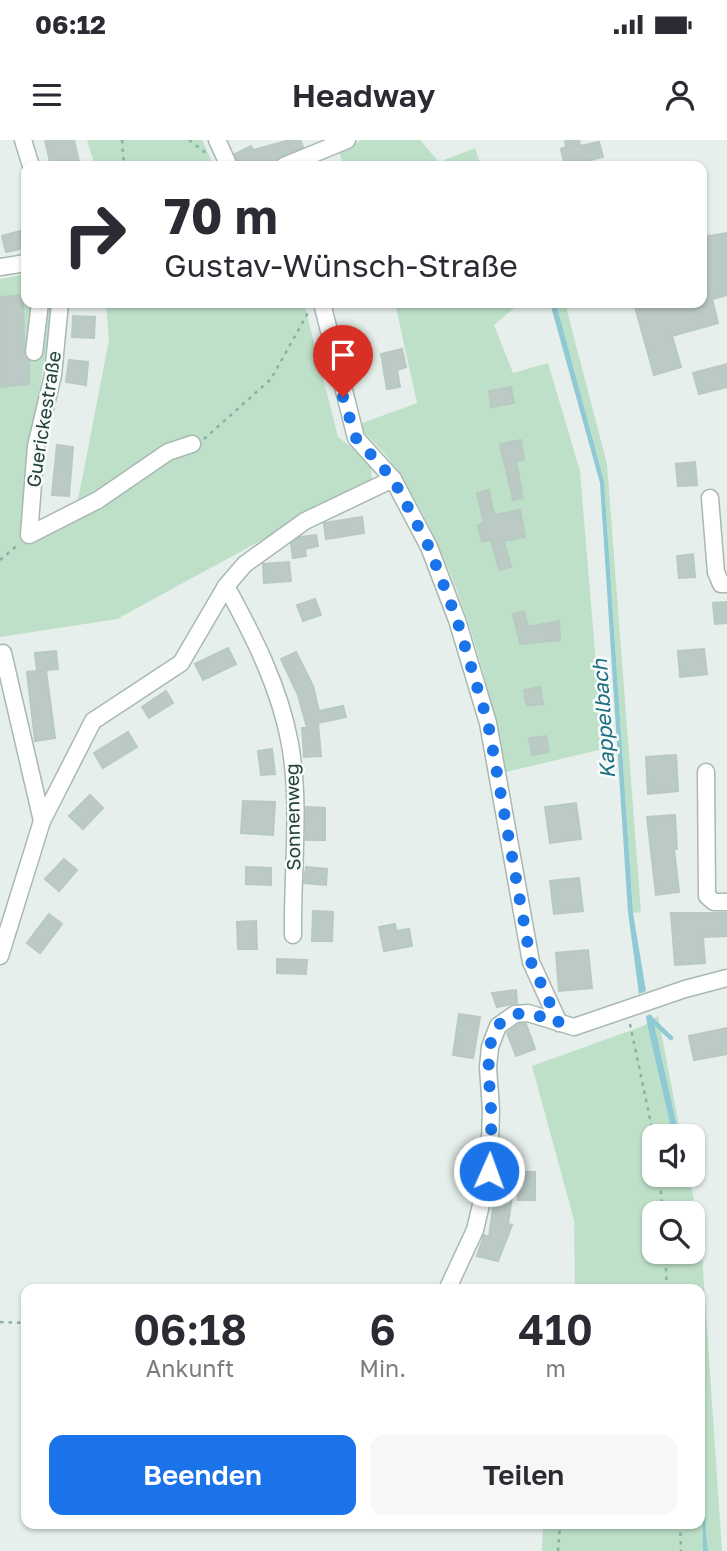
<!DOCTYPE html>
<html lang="de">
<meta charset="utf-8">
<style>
:root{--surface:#fff;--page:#f7f7f7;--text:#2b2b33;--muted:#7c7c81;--accent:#1a73e8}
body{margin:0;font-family:"Golos Text",sans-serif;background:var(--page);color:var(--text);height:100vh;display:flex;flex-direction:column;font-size:26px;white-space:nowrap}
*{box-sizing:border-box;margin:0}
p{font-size:23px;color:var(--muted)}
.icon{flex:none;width:38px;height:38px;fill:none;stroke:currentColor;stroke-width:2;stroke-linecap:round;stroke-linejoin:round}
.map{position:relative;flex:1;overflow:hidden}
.details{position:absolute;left:21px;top:1144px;width:684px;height:245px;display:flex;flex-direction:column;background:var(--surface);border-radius:14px;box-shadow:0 2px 5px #0004}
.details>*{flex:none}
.top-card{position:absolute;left:21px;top:21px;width:686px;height:147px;border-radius:14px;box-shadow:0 2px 5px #0004;background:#fff;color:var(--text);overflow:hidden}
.tools{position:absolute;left:642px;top:984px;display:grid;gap:14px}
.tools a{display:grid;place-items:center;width:63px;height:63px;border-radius:14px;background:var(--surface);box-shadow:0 2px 5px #0004;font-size:35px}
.pin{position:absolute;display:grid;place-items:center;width:60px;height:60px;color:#fff;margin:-72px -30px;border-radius:50% 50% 50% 0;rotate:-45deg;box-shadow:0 0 7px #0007}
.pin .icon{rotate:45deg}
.me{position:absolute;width:77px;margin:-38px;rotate:2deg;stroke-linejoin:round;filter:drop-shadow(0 0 5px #0008)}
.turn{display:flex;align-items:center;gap:24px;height:147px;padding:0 28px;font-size:32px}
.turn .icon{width:91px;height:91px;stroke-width:2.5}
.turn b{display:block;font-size:49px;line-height:60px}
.eta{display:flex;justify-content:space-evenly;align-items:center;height:119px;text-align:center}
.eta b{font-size:42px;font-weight:600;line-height:49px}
.primary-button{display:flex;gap:14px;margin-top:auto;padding:14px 28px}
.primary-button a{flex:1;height:80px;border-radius:14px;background:var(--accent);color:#fff;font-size:28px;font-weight:600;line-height:80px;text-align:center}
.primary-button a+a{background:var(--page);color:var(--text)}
.status{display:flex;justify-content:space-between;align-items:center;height:49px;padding:0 35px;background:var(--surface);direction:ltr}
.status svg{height:19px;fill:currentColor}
header{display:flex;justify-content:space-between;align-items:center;height:91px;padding:0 28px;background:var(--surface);font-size:32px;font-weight:600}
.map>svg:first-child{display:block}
.green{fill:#bfe0c8;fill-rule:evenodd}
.water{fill:#8ec9d4}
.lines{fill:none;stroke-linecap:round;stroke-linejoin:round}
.stream{stroke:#8ec9d4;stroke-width:4.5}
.building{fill:#bbcac4;stroke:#b8c9c2;stroke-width:2}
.minor-casing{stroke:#a8b8b2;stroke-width:19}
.path{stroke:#86b3a5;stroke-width:2.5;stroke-dasharray:3.5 5;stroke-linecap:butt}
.minor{stroke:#fff;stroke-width:16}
.route{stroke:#1a73e8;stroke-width:12;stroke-dasharray:0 21.6}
.labels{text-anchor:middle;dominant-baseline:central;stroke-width:5;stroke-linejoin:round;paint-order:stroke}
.street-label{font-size:19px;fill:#24423a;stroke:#f7fbf9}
.water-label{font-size:21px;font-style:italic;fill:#1c6f80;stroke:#f7fbf9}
</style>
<div class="status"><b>06:12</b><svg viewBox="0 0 49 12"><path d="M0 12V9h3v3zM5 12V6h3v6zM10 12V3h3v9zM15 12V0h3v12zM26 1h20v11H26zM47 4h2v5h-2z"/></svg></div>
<header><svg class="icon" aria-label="menu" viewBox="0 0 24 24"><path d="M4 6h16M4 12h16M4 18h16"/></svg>Headway<svg class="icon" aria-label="person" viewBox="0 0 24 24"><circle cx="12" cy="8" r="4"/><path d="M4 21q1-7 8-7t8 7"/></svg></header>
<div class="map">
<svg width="727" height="1411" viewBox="0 0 727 1411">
<rect width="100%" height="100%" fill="#e6efeb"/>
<g class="green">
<path d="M87,0H202L214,26H95Z"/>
<path d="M361,0H420L439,22L475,8L481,26H344L339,12Z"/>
<path d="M26,134V163H54L26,332L24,394L77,365L109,200L106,163H304L338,297L363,316L371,328L372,340L117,479L0,497V139Z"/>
<path d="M395,163H520L494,185L513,233L548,223L580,331L603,609L506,632C486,528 455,418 396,329C386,313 370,299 357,285L417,263Z"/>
<path d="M556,163H565L607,324L641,772L633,773L604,341Z"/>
<path d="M658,876L681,996H654V1034H689L701,1099L722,1411H542L543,1384H700V1150H575L574,1080L532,926L643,886ZM654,1073H693V1111H654Z"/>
</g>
<g class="water">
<path d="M550,163H556L604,341L633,773L646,851L639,854L628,772L600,343Z"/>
<path d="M652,875L679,996H673L648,888L646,876Z"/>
<path d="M700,1266L706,1395L708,1411H703Z"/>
</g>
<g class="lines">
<path class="stream" d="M649,877L671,898"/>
</g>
<g class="building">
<path d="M45,0H74L80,26H51Z"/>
<path d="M290,0H300L303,7L279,17L274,24L272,21L261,26H239L235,14L251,6L253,10Z"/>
<path d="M565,0H579L580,6L599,2L603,17L565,26L561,9L566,7Z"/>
<path d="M20,91L24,108L6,112L2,96Z"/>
<path d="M727,93V155L712,159L718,183L672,196L681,227L654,235L634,163H702V97Z"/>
<path d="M23,155L24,211L29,221V244L0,247V157Z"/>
<path d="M73,176L95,177L94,198L72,197Z"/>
<path d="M402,209L406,227L397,230L400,247L387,249L381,214Z"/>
<path d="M69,220L88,222L86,245L66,242Z"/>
<path d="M727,224V247L699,254L693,233Z"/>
<path d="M511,247L514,263L491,267L489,251Z"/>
<path d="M521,300L524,320L516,321L523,358L513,360L500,304Z"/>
<path d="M57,305L73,307L69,356L52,355Z"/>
<path d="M695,322L697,345L678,346L676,324Z"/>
<path d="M489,350L494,375L520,370L525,397L504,401L511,427L499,430L491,399L482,402L478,385L484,383L477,353Z"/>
<path d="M362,377L364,393L326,399L324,383Z"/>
<path d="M316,395L318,406L305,409L306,416L293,418L291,404L300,397Z"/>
<path d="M693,414L695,437L679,438L677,416Z"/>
<path d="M289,422L291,441L264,443L263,424Z"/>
<path d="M315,459L321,475L303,481L297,465Z"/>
<path d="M727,462V483L715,484L713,463Z"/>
<path d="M524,471L528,487L559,481L560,500L520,504L513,474Z"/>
<path d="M228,508L236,524L203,540L195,524Z"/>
<path d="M704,509L707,534L680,537L678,511Z"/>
<path d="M56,511L58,529L37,531L35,513Z"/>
<path d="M296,512L313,546L319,571L343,566L346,577L318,583L321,616L304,617L302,588H307L298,555L281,519Z"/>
<path d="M46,530L55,598L35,601L27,532Z"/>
<path d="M540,547L543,564L527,566L524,550Z"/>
<path d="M166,551L173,563L149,578L142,567Z"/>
<path d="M128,592L137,607L103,628L94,613Z"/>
<path d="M546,596L549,612L532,615L529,598Z"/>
<path d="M272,609L275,634L261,635L258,611Z"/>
<path d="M676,615L678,651L648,654L646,617Z"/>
<path d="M90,655L103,668L83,689L69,676Z"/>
<path d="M243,661L275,662L273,695L241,693Z"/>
<path d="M576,663L581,699L550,703L545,667Z"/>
<path d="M306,667L325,668V700H306Z"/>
<path d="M675,675L677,709H674L679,752L656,755L647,677Z"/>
<path d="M64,719L77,730L59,751L45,739Z"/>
<path d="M246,727L271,728V745L246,744Z"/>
<path d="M306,727L327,729L326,745L304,743Z"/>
<path d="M579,738L583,771L554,774L550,741Z"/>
<path d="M313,771L333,772L332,801H312Z"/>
<path d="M671,773H727V796L703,797L705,823L675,825Z"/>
<path d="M49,774L62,784L40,813L27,803Z"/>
<path d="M256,781L257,809H238L237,782Z"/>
<path d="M395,784L396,791L409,789L412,806L384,811L379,787Z"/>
<path d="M588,810L592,848L559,851L556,813Z"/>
<path d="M277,819L307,820L306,834L277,833Z"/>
<path d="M516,850L517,863L497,867L492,853Z"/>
<path d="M459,874L480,877L473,918L453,915Z"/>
<path d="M519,884H526L535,909L516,916L507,893Z"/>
<path d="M727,888V914L694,920L689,896Z"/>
<path d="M519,1032H535V1060H518Z"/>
<path d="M495,1053L512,1056L508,1084L512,1085L498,1121L477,1116L484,1095L489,1097Z"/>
</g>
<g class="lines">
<defs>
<g id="minor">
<path d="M23,0L31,26"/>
<path d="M217,0L229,26"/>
<path d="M284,26L347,0"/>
<path d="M0,127L26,123"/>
<path d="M60,163L53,235L36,306L29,395L98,360L168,312L192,304"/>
<path d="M322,163L356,298L393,339L429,407L457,480L488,583L531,822L559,883"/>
<path d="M34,212L40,163"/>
<path d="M710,358L716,432L721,444H727"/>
<path d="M226,446C253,495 280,548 290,604C301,666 292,732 293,795"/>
<path d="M3,513L42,681"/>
<path d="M706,632L707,756L714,762H727"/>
<path d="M0,816L42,681L93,581L181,523L226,446L245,424L305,381L393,339"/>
<path d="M447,1150L475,1090L489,1031L491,970L488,927L490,907L498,886L515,874L528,873L574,887L685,849L727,838"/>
</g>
</defs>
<use href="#minor" class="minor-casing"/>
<g class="path">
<path d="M122,0L124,26"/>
<path d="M189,0L206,13"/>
<path d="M204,299L271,239L309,171"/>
<path d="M0,420L19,404"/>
<path d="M630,884L654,998"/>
<path d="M659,1034L663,1073"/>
<path d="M665,1111L667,1150"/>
<path d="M0,1182L26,1183"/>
<path d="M680,1384L681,1411"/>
<path d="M558,1411L560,1384"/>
</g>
<use href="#minor" class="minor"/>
</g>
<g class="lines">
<path class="route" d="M343,257L356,298L393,339L429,407L457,480L488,583L531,822L559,883C546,879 531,871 517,874C477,883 491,943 491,971C492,991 490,1011 489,1031"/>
</g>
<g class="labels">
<g class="street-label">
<text transform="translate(43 279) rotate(-81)">Guerickestraße</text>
<text transform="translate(292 677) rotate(-91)">Sonnenweg</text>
</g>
<g class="water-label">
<text transform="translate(603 579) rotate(-94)">Kappelbach</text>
</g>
</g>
</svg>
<div class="tools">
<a><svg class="icon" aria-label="sound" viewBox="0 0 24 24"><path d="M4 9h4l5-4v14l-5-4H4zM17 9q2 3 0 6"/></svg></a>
<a><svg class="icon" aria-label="search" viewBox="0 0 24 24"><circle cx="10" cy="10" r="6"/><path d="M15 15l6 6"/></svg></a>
</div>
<div class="pin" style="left:343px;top:257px;background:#d93025"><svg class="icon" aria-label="arrive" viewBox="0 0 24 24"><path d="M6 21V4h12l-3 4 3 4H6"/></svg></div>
<svg class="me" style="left:489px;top:1031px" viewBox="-20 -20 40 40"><circle r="17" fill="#1a73e8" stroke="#fff" stroke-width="3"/><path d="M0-11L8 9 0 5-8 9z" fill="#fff"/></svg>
<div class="top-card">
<div class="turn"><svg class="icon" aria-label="right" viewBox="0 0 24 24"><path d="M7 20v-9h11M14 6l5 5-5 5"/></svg><div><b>70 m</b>Gustav-Wünsch-Straße</div></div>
</div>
<section class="details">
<div class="eta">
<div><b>06:18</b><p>Ankunft</p></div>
<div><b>6</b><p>Min.</p></div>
<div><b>410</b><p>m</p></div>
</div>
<div class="primary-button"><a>Beenden</a><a>Teilen</a></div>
</section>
</div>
